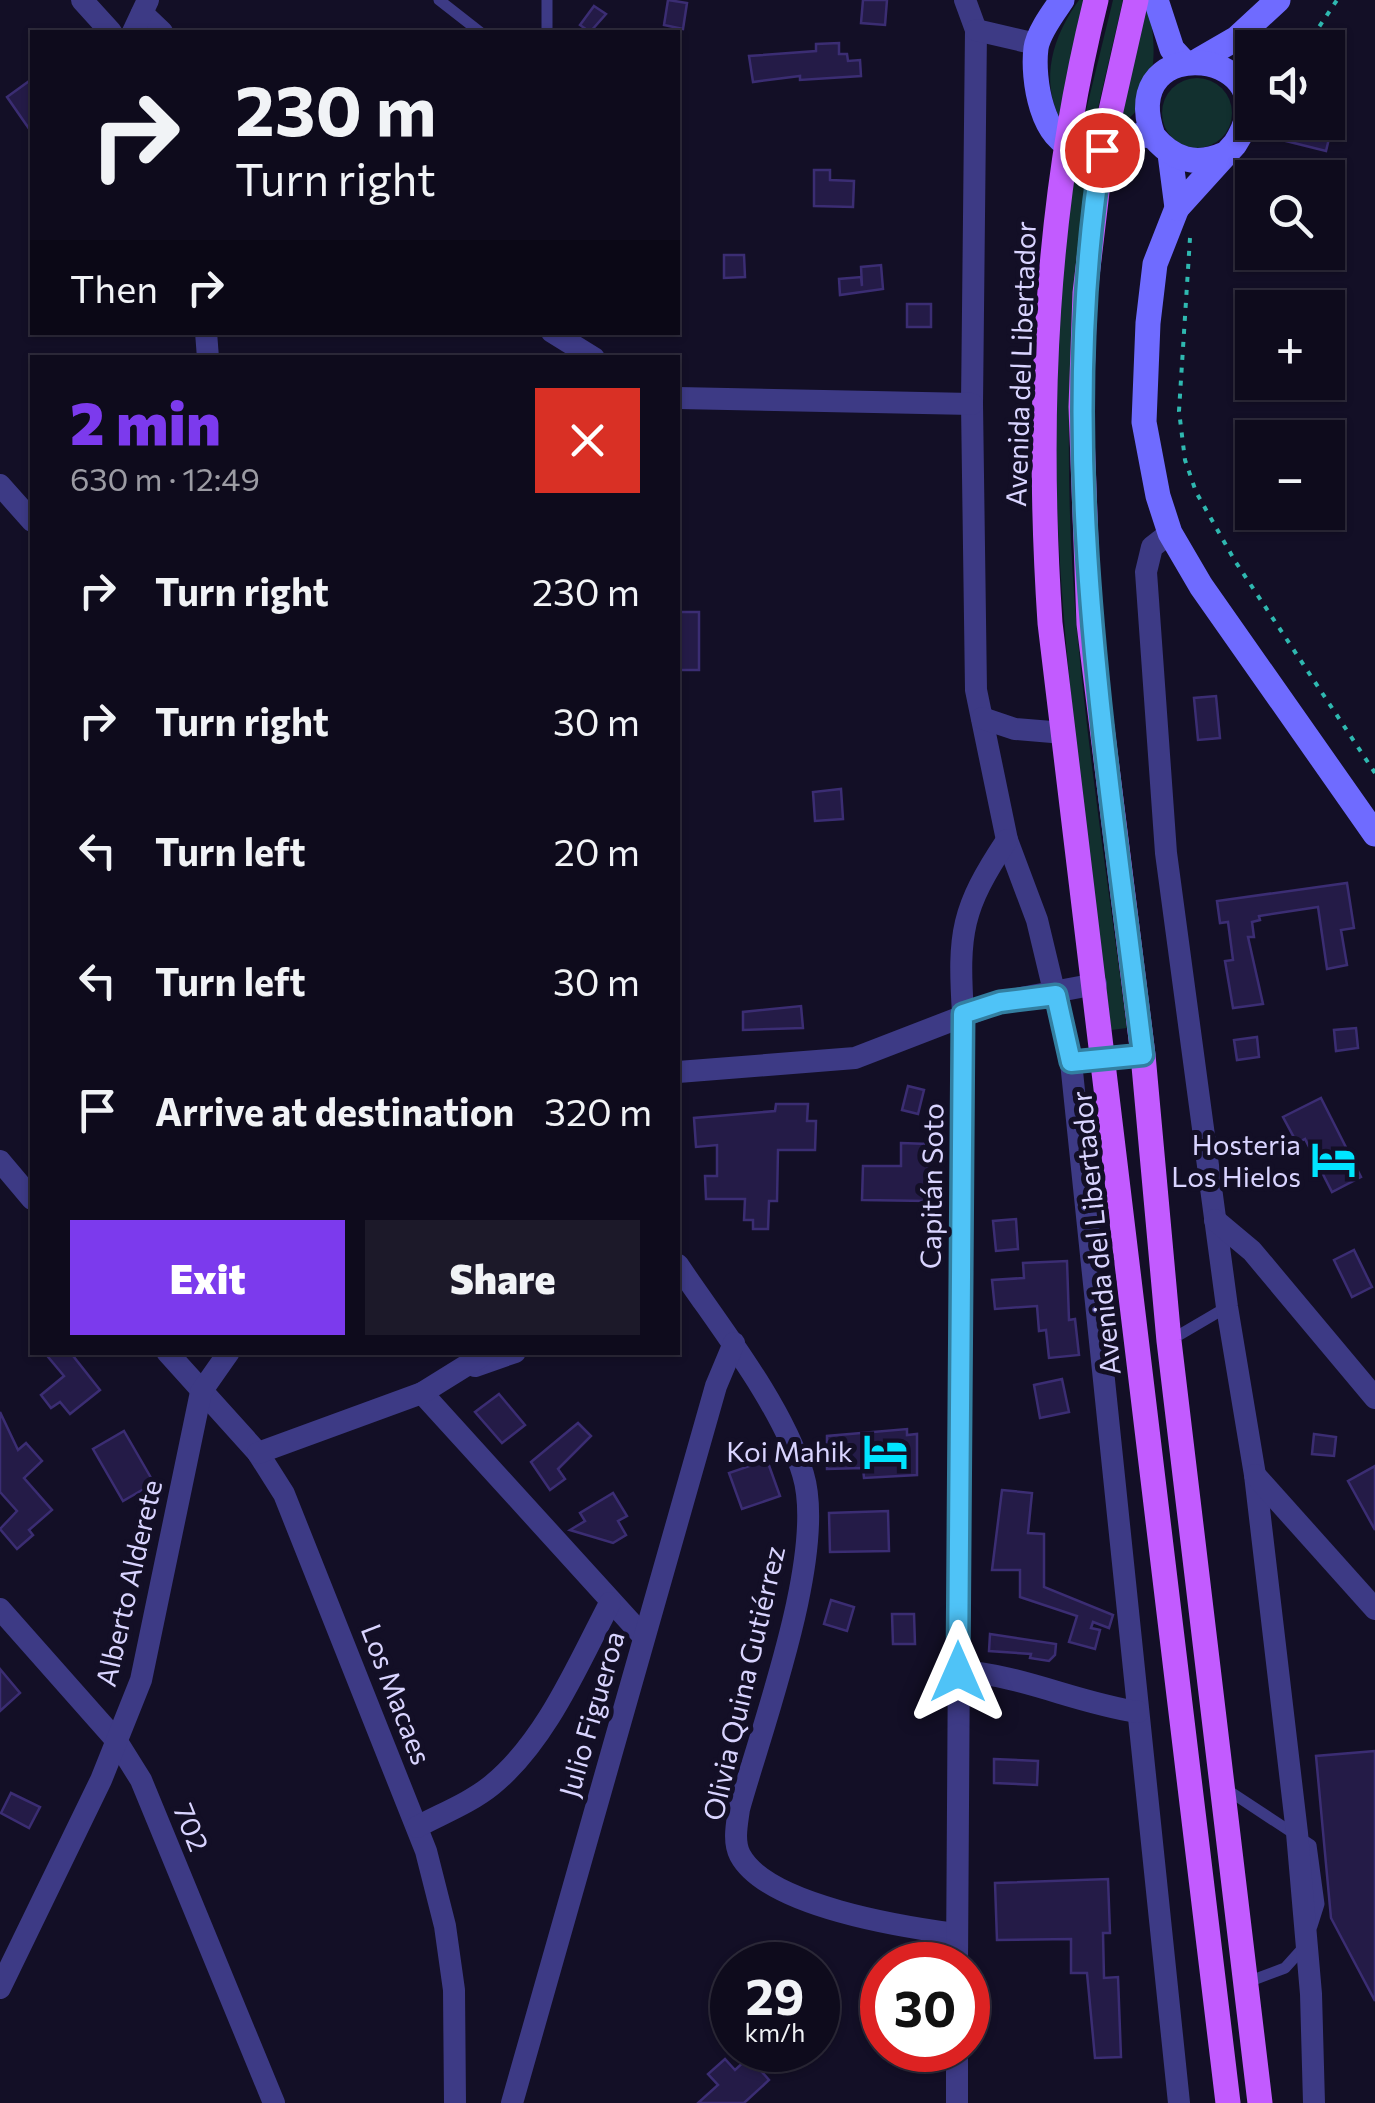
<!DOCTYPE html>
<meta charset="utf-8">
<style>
:root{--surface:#0e0b1c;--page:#1c1929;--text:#f1f3f6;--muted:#9b9ba3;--line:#2e2b3b;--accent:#7c3aed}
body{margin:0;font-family:Commissioner,sans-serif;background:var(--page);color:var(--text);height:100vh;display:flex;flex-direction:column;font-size:38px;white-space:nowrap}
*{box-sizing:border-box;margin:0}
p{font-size:32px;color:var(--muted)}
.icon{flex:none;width:55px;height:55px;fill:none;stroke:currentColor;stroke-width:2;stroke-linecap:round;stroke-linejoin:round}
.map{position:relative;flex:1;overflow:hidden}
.details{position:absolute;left:30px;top:355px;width:650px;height:1000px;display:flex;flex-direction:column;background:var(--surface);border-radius:0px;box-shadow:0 2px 8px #0004,0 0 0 2px var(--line)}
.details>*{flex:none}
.guide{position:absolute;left:30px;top:30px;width:650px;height:305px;border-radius:0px;box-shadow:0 2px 8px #0004,0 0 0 2px var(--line);background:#0e0b1c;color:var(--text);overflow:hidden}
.buttons{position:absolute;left:1235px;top:30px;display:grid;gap:20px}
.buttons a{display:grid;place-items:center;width:110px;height:110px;border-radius:0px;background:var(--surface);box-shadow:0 2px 8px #0004,0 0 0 2px var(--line);font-size:50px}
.speed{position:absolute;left:710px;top:1942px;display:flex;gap:20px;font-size:50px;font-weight:700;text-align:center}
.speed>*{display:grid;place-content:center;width:130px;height:130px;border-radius:50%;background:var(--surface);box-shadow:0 2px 8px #0004,0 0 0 2px var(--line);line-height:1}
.speed small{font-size:25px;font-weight:400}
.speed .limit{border:15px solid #d22;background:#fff;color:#111}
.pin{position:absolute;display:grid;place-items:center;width:85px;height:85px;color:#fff;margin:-42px;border:5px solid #fff;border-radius:50%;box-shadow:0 2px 10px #0007}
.me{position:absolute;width:110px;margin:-55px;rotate:0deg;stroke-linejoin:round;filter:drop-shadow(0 0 8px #0008)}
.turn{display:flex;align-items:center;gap:35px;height:210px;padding:0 40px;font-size:45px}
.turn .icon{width:130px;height:130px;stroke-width:2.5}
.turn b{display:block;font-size:70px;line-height:85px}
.then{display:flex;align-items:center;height:95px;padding:0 40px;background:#0003;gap:20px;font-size:38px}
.round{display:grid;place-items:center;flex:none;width:105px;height:105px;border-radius:0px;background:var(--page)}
.overview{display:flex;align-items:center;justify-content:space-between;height:170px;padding:0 40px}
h1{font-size:60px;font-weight:800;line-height:75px;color:var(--accent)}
.action{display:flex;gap:20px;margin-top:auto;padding:20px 40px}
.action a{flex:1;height:115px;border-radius:0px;background:var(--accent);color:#fff;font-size:40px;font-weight:800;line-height:115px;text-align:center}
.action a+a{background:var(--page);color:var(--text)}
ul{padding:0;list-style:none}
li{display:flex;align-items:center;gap:30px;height:130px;padding:0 40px}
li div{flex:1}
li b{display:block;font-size:38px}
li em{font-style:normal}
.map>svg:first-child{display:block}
.green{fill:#12302f}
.building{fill:#241b47;stroke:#3b2d73;stroke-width:2.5}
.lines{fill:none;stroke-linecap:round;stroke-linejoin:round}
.path{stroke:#2fb8b0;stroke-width:4;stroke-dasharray:5 8;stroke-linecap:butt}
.lane{stroke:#3d3a85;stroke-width:11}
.street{stroke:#3d3a85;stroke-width:22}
.secondary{stroke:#6f6bff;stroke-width:25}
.primary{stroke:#c25bff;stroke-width:25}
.route-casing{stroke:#337fa1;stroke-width:25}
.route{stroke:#4fc3f7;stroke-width:18}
.labels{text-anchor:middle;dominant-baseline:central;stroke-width:10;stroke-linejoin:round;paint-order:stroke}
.street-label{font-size:28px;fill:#d9d4ff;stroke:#130f26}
.poi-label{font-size:28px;fill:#d9d4ff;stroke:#130f26;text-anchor:end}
</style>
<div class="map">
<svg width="1375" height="2103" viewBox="0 0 1375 2103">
<rect width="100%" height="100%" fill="#130f26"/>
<g class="green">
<path d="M1079,0H1090L1061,121C1039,79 1053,36 1079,0Z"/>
<path d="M1113,0H1123L1092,134L1081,131Z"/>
<path d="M1145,1C1159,36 1160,108 1116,126Z"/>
<circle cx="1197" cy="113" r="35"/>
<path d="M1077,159L1089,161C1067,315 1063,474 1077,630C1089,763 1110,896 1127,1028L1111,1030C1077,742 1026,448 1077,159Z"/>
</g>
<g class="building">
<path d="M668,0L687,3L683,29L664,25Z"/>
<path d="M863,0H887L885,25L861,23Z"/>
<path d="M594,6L606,14L590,32L580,25Z"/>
<path d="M839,43V54H847L848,61L860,60L861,76L800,80V76L753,82L749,56L816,51V44Z"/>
<path d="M32,79V133L7,97Z"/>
<path d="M1296,122H1333L1326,151L1282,140L1286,124L1296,126Z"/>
<path d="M814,170H830V180L854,181L853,207L814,206Z"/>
<path d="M724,255H744L745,277L724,278Z"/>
<path d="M881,265L883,289L840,295L839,279L861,277L862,286L861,267Z"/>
<rect x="907" y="304" width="24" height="23"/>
<rect x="678" y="612" width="21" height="58"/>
<path d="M1216,696L1220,738L1198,740L1194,698Z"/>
<path d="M841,789L843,819L815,821L813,792Z"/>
<path d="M1347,883L1354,928L1341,930L1347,965L1327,969L1318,907L1259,916L1260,920L1252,922L1254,937H1248L1263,1004L1233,1008L1225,961L1233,960L1228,922L1220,923L1217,901Z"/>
<path d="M801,1006L803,1028L743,1030V1012Z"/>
<path d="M1356,1028L1358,1048L1336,1051L1334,1030Z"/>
<path d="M1257,1037L1259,1057L1237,1060L1234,1040Z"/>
<path d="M908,1086L924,1090L918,1114L902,1110Z"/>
<path d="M1321,1098L1361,1177L1332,1192L1305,1139L1297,1143L1283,1117Z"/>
<path d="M776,1104H808L807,1121H816L815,1150H778L777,1201H769L768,1229H753V1220H744L745,1199H706L705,1176H717V1145L696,1147L694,1118L775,1111Z"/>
<path d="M901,1143L928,1144L927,1201L862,1200L863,1166H901Z"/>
<path d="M1016,1219L1018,1249L996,1251L993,1221Z"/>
<path d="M1354,1250L1372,1287L1352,1297L1334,1260Z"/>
<path d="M1067,1261L1069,1320L1075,1319L1079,1355L1049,1358L1046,1330L1039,1331L1037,1306L995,1309L992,1280L1024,1278L1023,1263Z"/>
<path d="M44,1352H70L100,1390L70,1414L60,1402L51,1408L41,1395L64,1376Z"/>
<path d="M1062,1379L1069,1412L1040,1418L1034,1385Z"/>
<path d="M499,1394L525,1425L502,1443L475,1412Z"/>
<path d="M0,1412L18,1450L26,1443L42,1461L24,1478L52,1510L29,1530L33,1535L17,1549L0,1529L17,1511L0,1492Z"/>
<path d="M578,1423L591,1436L558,1469L565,1479L550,1490L531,1462Z"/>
<path d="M907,1429V1435L917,1434V1475L864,1478L863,1468L827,1469V1436Z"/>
<path d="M124,1431L154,1483L123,1501L93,1449Z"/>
<path d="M1314,1434L1336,1437L1334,1456L1312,1454Z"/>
<path d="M767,1460L780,1496L742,1509L729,1473Z"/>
<path d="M1375,1466V1530L1348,1481Z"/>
<path d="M1002,1490L1032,1493L1028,1533L1044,1534V1587L1113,1615L1109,1628L1093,1622L1091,1628L1100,1630L1095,1649L1069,1642L1077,1616L1020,1597V1570H992Z"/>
<path d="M613,1493L627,1516L618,1521L626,1535L613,1543L570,1530L585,1521L580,1513Z"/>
<path d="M888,1511L889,1551L830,1552L829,1513Z"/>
<path d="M831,1600L854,1607L847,1631L824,1624Z"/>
<path d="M892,1614H914L915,1644H893Z"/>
<path d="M990,1634L1056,1644L1055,1655L1049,1661L1030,1658L1031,1654L989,1651Z"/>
<path d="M0,1669L20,1693L0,1711Z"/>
<path d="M1375,1751V2001L1331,1918L1316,1756Z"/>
<path d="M994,1759L1038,1761L1037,1785L994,1783Z"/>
<path d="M11,1793L40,1807L29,1828L1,1813Z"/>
<path d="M1108,1879L1110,1933H1103L1104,1978L1118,1977L1121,2057L1095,2058L1087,1973H1071V1939L997,1940L995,1883Z"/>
<path d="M876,1970L882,1971V2020L866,2017Z"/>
<path d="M749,2057L769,2080L744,2103H698L718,2085L708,2074L725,2059L735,2070Z"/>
</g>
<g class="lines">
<g class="path">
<path d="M1305,48L1337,0"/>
<path d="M1190,238L1179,411L1185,460L1196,492L1235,561L1375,773"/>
</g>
<g class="lane">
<path d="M439,0L480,32"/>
<path d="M547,32V0"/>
<path d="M1169,1341L1227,1307"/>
<path d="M1226,1789L1311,1845L1319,1904L1312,1926"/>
<path d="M1245,1983L1285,1968L1303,1948"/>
</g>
<g class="street">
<path d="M82,0L111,32"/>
<path d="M965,0L976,30L972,404L976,690L1007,840L1037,920L1071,1062L1179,2103"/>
<path d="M142,13L162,32"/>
<path d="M976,30L1036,44"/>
<path d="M133,32L148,0"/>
<path d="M206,332L208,358"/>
<path d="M552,332L594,358"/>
<path d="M678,398L972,404"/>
<path d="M0,485L32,521"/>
<path d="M1170,533L1152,547L1146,572L1166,853L1227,1307L1255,1475L1297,1833L1311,1994L1314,2103"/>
<path d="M982,718L1015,729L1064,733"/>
<path d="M1071,1062L1143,1055"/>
<path d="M678,1072L855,1058L1000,1002L1096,984"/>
<path d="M0,1161L32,1199"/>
<path d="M1215,1220L1252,1251L1375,1398"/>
<path d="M678,1265C719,1326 781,1403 803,1474C827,1553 762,1726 739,1809C737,1824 733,1841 740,1855C767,1906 904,1927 956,1934"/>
<path d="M167,1352L258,1453L284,1494L426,1851L445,1926L454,1990L455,2103"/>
<path d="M475,1366L515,1352"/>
<path d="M422,1393L644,1637"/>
<path d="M258,1453L422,1393L488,1352"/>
<path d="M1255,1475L1375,1609"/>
<path d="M0,1609L116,1740L141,1780L274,2103"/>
<path d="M957,1671C1020,1674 1076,1703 1138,1712"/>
<path d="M417,1827C441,1814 470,1803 492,1785C546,1741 578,1664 610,1603"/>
<path d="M957,1965L963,1014C958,933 961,909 1007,840"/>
<path d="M0,1988L101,1780L141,1680L201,1392L229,1352"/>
<path d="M957,2050V2103"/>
<path d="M512,2103L716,1386L734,1343"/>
</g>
<g class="secondary">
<path d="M1062,0C1053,13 1038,33 1036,48C1032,79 1042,143 1078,148C1106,152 1126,131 1153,136"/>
<path d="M1156,0L1172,49L1184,62"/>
<path d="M1199,60L1237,38L1278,0"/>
<path d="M1170,154L1177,208L1155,264L1148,323L1144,422L1158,496L1170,533L1201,586L1375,834"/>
<path d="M1177,208L1235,144C1297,49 1114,26 1153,136C1173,160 1196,167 1225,154"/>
</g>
<g class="primary">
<path d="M1096,0C1045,205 1036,413 1050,623L1228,2103"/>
<path d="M1136,0L1102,150L1085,293L1081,407L1089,624L1143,1055L1169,1341L1260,2103"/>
</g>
</g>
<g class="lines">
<defs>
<path id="route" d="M958,1672L963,1014L1000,1002L1056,995L1071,1062L1143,1055C1107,754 1053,453 1102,150"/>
</defs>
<use href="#route" class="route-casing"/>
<use href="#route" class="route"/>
</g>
<defs>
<symbol id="hotel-bare" viewBox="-9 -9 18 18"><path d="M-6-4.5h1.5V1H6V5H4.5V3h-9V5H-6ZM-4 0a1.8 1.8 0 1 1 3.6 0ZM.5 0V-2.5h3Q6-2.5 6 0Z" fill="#00e5ff" stroke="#130f26" stroke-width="2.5" paint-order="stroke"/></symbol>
</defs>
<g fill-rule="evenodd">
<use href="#hotel-bare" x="1302" y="1128" width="63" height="63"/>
<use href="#hotel-bare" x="854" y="1420" width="63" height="63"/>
</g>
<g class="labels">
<g class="street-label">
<text transform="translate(1020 364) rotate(-88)">Avenida del Libertador</text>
<text transform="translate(931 1186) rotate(-89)">Capitán Soto</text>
<text transform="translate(1095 1233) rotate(-96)">Avenida del Libertador</text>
<text transform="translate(128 1583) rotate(-77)">Alberto Alderete</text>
<text transform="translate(743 1683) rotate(-77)">Olivia Quina Gutiérrez</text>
<text transform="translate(397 1694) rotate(69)">Los Macaes</text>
<text transform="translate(591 1714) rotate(-74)">Julio Figueroa</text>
<text transform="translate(192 1827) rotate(68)">702</text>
</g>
<g class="poi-label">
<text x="1301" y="1144">Hosteria<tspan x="1301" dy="32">Los Hielos</tspan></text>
<text x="853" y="1451">Koi Mahik</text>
</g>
</g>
</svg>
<div class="buttons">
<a><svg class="icon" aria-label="sound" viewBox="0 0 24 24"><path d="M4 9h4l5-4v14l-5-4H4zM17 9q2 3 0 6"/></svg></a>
<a><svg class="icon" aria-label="search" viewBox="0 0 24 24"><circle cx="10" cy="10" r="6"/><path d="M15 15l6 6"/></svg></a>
<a>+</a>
<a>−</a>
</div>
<div class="speed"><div>29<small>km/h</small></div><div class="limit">30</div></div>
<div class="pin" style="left:1102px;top:150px;background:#d93025"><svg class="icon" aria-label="arrive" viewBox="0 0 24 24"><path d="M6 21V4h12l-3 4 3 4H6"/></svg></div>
<svg class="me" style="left:958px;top:1672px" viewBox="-20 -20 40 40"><path d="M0-17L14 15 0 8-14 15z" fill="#4fc3f7" stroke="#fff" stroke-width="4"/></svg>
<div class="guide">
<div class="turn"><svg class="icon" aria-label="right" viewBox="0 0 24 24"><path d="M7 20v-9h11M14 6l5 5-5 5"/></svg><div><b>230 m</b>Turn right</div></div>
<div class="then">Then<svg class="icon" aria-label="right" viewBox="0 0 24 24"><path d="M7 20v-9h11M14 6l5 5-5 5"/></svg></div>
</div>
<section class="details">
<div class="overview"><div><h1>2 min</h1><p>630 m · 12:49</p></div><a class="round" style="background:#d93025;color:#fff"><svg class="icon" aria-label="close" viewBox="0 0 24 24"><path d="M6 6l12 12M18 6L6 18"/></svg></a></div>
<ul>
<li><svg class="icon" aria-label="right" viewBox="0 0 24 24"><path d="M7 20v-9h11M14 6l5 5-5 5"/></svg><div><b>Turn right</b></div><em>230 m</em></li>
<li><svg class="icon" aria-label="right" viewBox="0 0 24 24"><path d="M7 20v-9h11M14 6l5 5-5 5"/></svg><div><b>Turn right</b></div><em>30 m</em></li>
<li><svg class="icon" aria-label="left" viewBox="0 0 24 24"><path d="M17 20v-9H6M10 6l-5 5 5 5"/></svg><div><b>Turn left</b></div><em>20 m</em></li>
<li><svg class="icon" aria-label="left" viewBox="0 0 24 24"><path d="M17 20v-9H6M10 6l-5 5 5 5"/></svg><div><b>Turn left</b></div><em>30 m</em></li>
<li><svg class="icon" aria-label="arrive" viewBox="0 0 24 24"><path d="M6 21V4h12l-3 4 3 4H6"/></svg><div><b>Arrive at destination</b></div><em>320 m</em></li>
</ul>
<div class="action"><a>Exit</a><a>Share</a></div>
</section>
</div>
